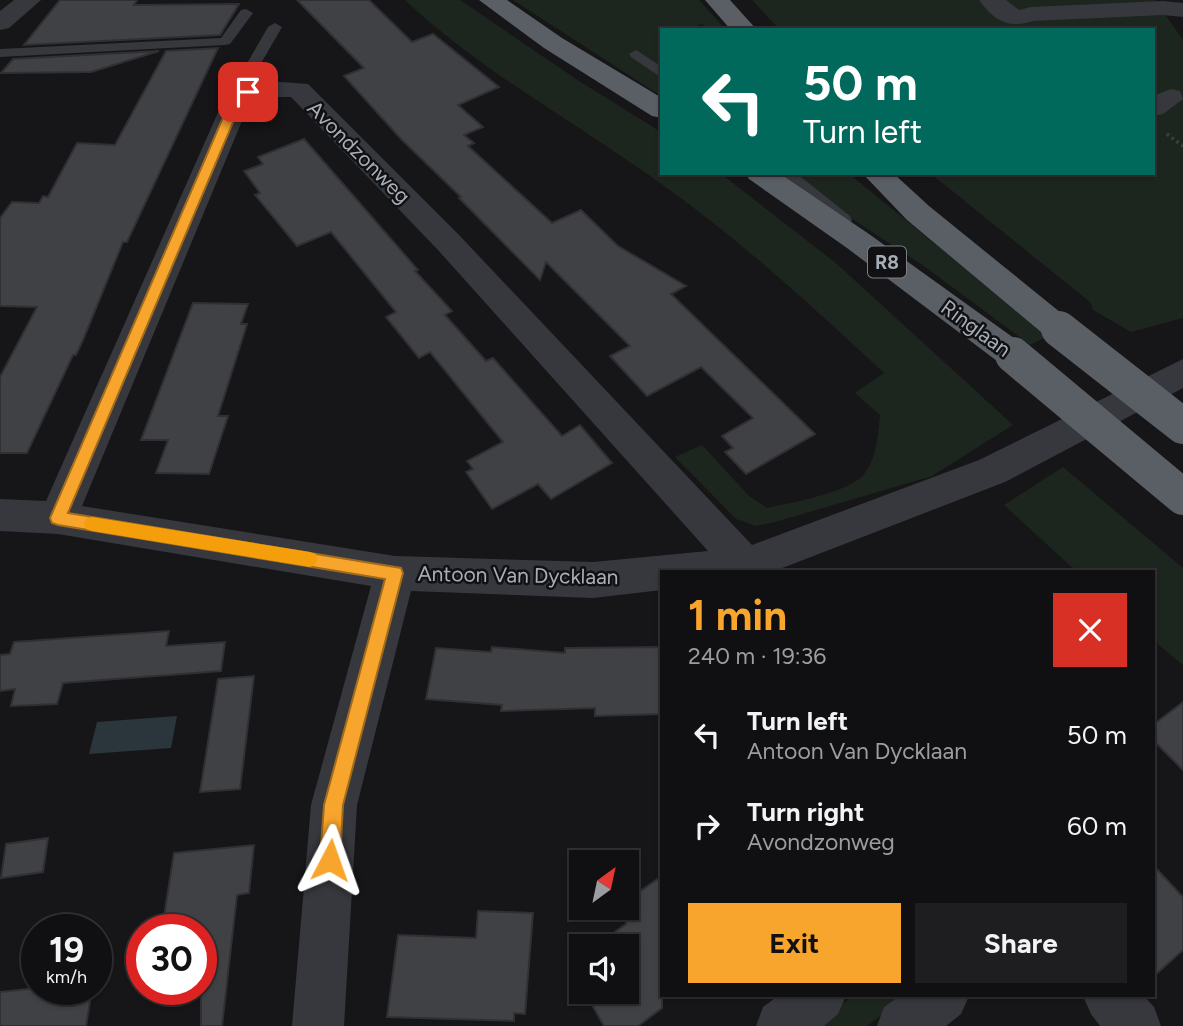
<!DOCTYPE html>
<meta charset="utf-8">
<style>
:root{--surface:#101012;--page:#1e1e20;--text:#f1f3f6;--muted:#9c9d9f;--line:#303032;--accent:#f8a52d}
body{margin:0;font-family:Figtree,sans-serif;background:var(--page);color:var(--text);height:100vh;display:flex;flex-direction:column;font-size:26px;white-space:nowrap}
*{box-sizing:border-box;margin:0}
p{font-size:23px;color:var(--muted)}
.icon{flex:none;width:38px;height:38px;fill:none;stroke:currentColor;stroke-width:2;stroke-linecap:round;stroke-linejoin:round}
.map{position:relative;flex:1;overflow:hidden}
.side{position:absolute;left:660px;top:570px;width:495px;height:427px;display:flex;flex-direction:column;background:var(--surface);border-radius:0px;box-shadow:0 2px 5px #0004,0 0 0 2px var(--line)}
.side>*{flex:none}
.top-card{position:absolute;left:660px;top:28px;width:495px;height:147px;border-radius:0px;box-shadow:0 2px 5px #0004,0 0 0 2px var(--line);background:#00695c;color:#fff;overflow:hidden}
.needle{width:46px;rotate:33deg}
.controls{position:absolute;left:569px;top:850px;display:grid;gap:14px}
.controls a{display:grid;place-items:center;width:70px;height:70px;border-radius:0px;background:var(--surface);box-shadow:0 2px 5px #0004,0 0 0 2px var(--line);font-size:35px}
.speed{position:absolute;left:21px;top:914px;display:flex;gap:14px;font-size:35px;font-weight:700;text-align:center}
.speed>*{display:grid;place-content:center;width:91px;height:91px;border-radius:50%;background:var(--surface);box-shadow:0 2px 5px #0004,0 0 0 2px var(--line);line-height:1}
.speed small{font-size:18px;font-weight:400}
.speed .limit{border:10px solid #d22;background:#fff;color:#111}
.pin{position:absolute;display:grid;place-items:center;width:60px;height:60px;color:#fff;margin:-30px;border-radius:14px;box-shadow:0 4px 10px #0006}
.me{position:absolute;width:77px;margin:-38px;rotate:4deg;stroke-linejoin:round;filter:drop-shadow(0 0 5px #0008)}
.turn{display:flex;align-items:center;gap:24px;height:147px;padding:0 28px;font-size:32px}
.turn .icon{width:91px;height:91px;stroke-width:2.5}
.turn b{display:block;font-size:49px;line-height:60px}
.round{display:grid;place-items:center;flex:none;width:74px;height:74px;border-radius:0px;background:var(--page)}
.overview{display:flex;align-items:center;justify-content:space-between;height:119px;padding:0 28px}
h1{font-size:42px;font-weight:700;line-height:52px;color:var(--accent)}
.button{display:flex;gap:14px;margin-top:auto;padding:14px 28px}
.button a{flex:1;height:80px;border-radius:0px;background:var(--accent);color:#111;font-size:28px;font-weight:700;line-height:80px;text-align:center}
.button a+a{background:var(--page);color:var(--text)}
ul{padding:0;list-style:none}
li{display:flex;align-items:center;gap:21px;height:91px;padding:0 28px}
li div{flex:1}
li b{display:block;font-size:26px}
li em{font-style:normal}
.map>svg:first-child{display:block}
.green{fill:#1d261e}
.water{fill:#2b363c}
.building{fill:#404145;stroke:#303034;stroke-width:2}
.lines{fill:none;stroke-linecap:round;stroke-linejoin:round}
.path{stroke:#3c3f44;stroke-width:3.5;stroke-dasharray:2.5 3.5;stroke-linecap:butt}
.service{fill:#36383d;fill-rule:evenodd}
.minor{fill:#36383d;fill-rule:evenodd}
.trunk{fill:#5a5e65;fill-rule:evenodd}
.trunk-bridge{stroke:#5a5e65;stroke-width:36}
.route{fill:#f8a52d;stroke:#a16b1d;stroke-width:2}
.slow{fill:#f59e0b}
.labels{text-anchor:middle;dominant-baseline:central;stroke-width:5;stroke-linejoin:round;paint-order:stroke}
.shield{fill:#111113;stroke:#7a7f86;stroke-width:2}
.shield-label{font-size:19px;font-weight:bold;fill:#a7aeb8}
.street-label{font-size:21px;fill:#a7aeb8;stroke:#111113}
</style>
<div class="map">
<svg width="1183" height="1026" viewBox="0 0 1183 1026">
<rect width="100%" height="100%" fill="#161618"/>
<g class="green">
<path d="M405,0H460L579,81L661,132L662,173H720L837,264L1013,425L932,476L775,522L756,526L736,519L675,457L702,445L749,496L767,508C790,503 852,492 865,473C877,456 878,434 880,415L855,393L884,373C807,301 730,231 643,171C563,115 476,67 405,0Z"/>
<path d="M513,0H699L726,30H710L702,24L688,30H662L661,96Z"/>
<path d="M752,0H1155L1183,40V318L1131,332L1093,310L1090,302L930,173H1153V30H780Z"/>
<path d="M782,173H848L1048,336L1030,345L924,266Z"/>
<path d="M1063,467L1183,568V665L1153,640V572H1077L1004,505Z"/>
<path d="M853,996H906L867,1026H814Z"/>
</g>
<path class="water" d="M177,716L171,748L89,754L97,722Z"/>
<g class="building">
<path d="M60,0H137L134,5L239,4L220,35L24,45Z"/>
<path d="M297,0H369L412,42L433,34L499,87L458,105L483,127L464,135L474,143L468,146L552,223L581,210L618,246L686,286L671,294L815,434L746,474L725,452L733,448L722,436L753,418L701,367L647,396L610,356L630,346L546,262L540,280L459,198L461,197L401,139L344,76L364,68Z"/>
<path d="M218,48L127,242H123L83,340L76,355H73L27,453H0V377L37,307L0,306V218L12,202L39,203L43,196L48,197L77,143L115,145L166,51Z"/>
<path d="M159,51L91,72L1,73L13,59Z"/>
<path d="M304,139L418,270L415,271L452,311L445,315L486,361L493,358L562,436L580,425L612,463L551,499L538,484L492,509L466,472L473,469L467,461L503,442L430,352L419,358L386,317L396,312L331,232L297,246L255,195L260,193L244,171L263,164L258,157Z"/>
<path d="M193,303L248,304L241,324H247L218,416H228L209,474L156,473L168,440H141Z"/>
<path d="M169,631L166,646L225,642L221,671L63,683L57,704L11,706L15,689L0,691V655L10,654L14,642Z"/>
<path d="M492,647L565,653V648L662,647V714L595,716V708L501,711L502,705L426,699L436,648L491,652Z"/>
<path d="M254,676L240,789L200,792L218,679Z"/>
<path d="M1183,702V770L1153,740V725Z"/>
<path d="M48,838L43,872L1,878L6,844Z"/>
<path d="M254,845L249,893L237,895L222,1026H201V929H162L174,853Z"/>
<path d="M1153,865L1183,897V950L1153,977Z"/>
<path d="M662,876V1008L638,1026H604L587,996L592,992H626V947H594L626,924V901Z"/>
<path d="M478,911L533,913L525,1014L514,1013V1021L387,1017L398,935L476,938Z"/>
<path d="M37,988L92,989L86,1026H0V992Z"/>
</g>
<g class="lines">
<path class="path" d="M1167,134L1183,146"/>
<g class="service">
<path d="M246,9L253,13L230,44L225,45L0,57V49L221,38L241,10Z"/>
<path d="M275,23L282,27L252,79L255,92L253,95H243L238,79L268,27Z"/>
<path d="M636,50L662,67V78L631,57L629,54Z"/>
<path d="M778,173H796L850,216L852,220L850,224H838Z"/>
</g>
<g class="minor">
<path d="M14,0H41L9,28L0,30V11Z"/>
<path d="M979,0H1006L1019,10L1031,7L1163,1L1183,3V17L1163,15L1033,21C1009,29 994,21 979,0Z"/>
<path d="M267,81L308,84L460,236L752,545L979,460L1183,359V388L1005,482L772,572H662V590L593,598L411,591L357,805L344,1026H292L311,805L371,586L58,534L0,531V499L46,501L224,99L235,89ZM267,97H291L438,250L708,551L593,562L395,556L82,506L249,104Z"/>
<path d="M1171,89L1180,91L1183,99L1163,114L1153,116V96Z"/>
<path d="M778,996H846L838,1014L824,1026H756L763,1007Z"/>
<path d="M900,996H969L961,1014L946,1026H877L884,1007Z"/>
<path d="M1083,996H1144L1154,1007L1161,1026H1100L1091,1014Z"/>
</g>
<g class="trunk">
<path d="M479,0H507L562,38L662,98V118L652,116L544,48Z"/>
<path d="M705,0H730L757,30H731Z"/>
<path d="M745,173H779L869,234L1025,346L1030,355L1025,364L1013,367L1001,364L847,248L749,179Z"/>
<path d="M862,173H893L929,206L1071,321L1076,329L1071,337L1059,341L1047,337L907,220Z"/>
</g>
<g class="trunk-bridge">
<path d="M1059,329L1183,426"/>
<path d="M1013,355L1183,497"/>
</g>
</g>
<path class="route" d="M248,89L253,92L242,101L68,513L401,568L403,573L343,805L340,860L337,867L330,870L323,867L320,860L324,805L385,579L58,525L52,523L50,518L231,99Z"/>
<path class="slow" d="M92,517L310,552L316,554L318,559L316,564L310,567L92,531L86,529L84,524L86,519Z"/>
<g class="labels">
<rect class="shield" x="868" y="246.5" width="38" height="31" rx="5"/>
<g class="shield-label">
<text x="887" y="262">R8</text>
</g>
<g class="street-label">
<text transform="translate(359 152) rotate(45)">Avondzonweg</text>
<text transform="translate(976 328) rotate(36)">Ringlaan</text>
<text transform="translate(518 575) rotate(1)">Antoon Van Dycklaan</text>
</g>
</g>
</svg>
<div class="controls">
<a><svg class="needle" viewBox="-14 -14 28 28"><path d="M0-13l5 13h-10z" fill="#e53935"/><path d="M0 13l5-13h-10z" fill="#9c9d9f"/></svg></a>
<a><svg class="icon" aria-label="sound" viewBox="0 0 24 24"><path d="M4 9h4l5-4v14l-5-4H4zM17 9q2 3 0 6"/></svg></a>
</div>
<div class="speed"><div>19<small>km/h</small></div><div class="limit">30</div></div>
<div class="pin" style="left:248px;top:92px;background:#d93025"><svg class="icon" aria-label="arrive" viewBox="0 0 24 24"><path d="M6 21V4h12l-3 4 3 4H6"/></svg></div>
<svg class="me" style="left:330px;top:860px" viewBox="-20 -20 40 40"><path d="M0-17L14 15 0 8-14 15z" fill="#f8a52d" stroke="#fff" stroke-width="4"/></svg>
<div class="top-card">
<div class="turn"><svg class="icon" aria-label="left" viewBox="0 0 24 24"><path d="M17 20v-9H6M10 6l-5 5 5 5"/></svg><div><b>50 m</b>Turn left</div></div>
</div>
<section class="side">
<div class="overview"><div><h1>1 min</h1><p>240 m · 19:36</p></div><a class="round" style="background:#d93025;color:#fff"><svg class="icon" aria-label="close" viewBox="0 0 24 24"><path d="M6 6l12 12M18 6L6 18"/></svg></a></div>
<ul>
<li><svg class="icon" aria-label="left" viewBox="0 0 24 24"><path d="M17 20v-9H6M10 6l-5 5 5 5"/></svg><div><b>Turn left</b><p>Antoon Van Dycklaan</p></div><em>50 m</em></li>
<li><svg class="icon" aria-label="right" viewBox="0 0 24 24"><path d="M7 20v-9h11M14 6l5 5-5 5"/></svg><div><b>Turn right</b><p>Avondzonweg</p></div><em>60 m</em></li>
</ul>
<div class="button"><a>Exit</a><a>Share</a></div>
</section>
</div>
